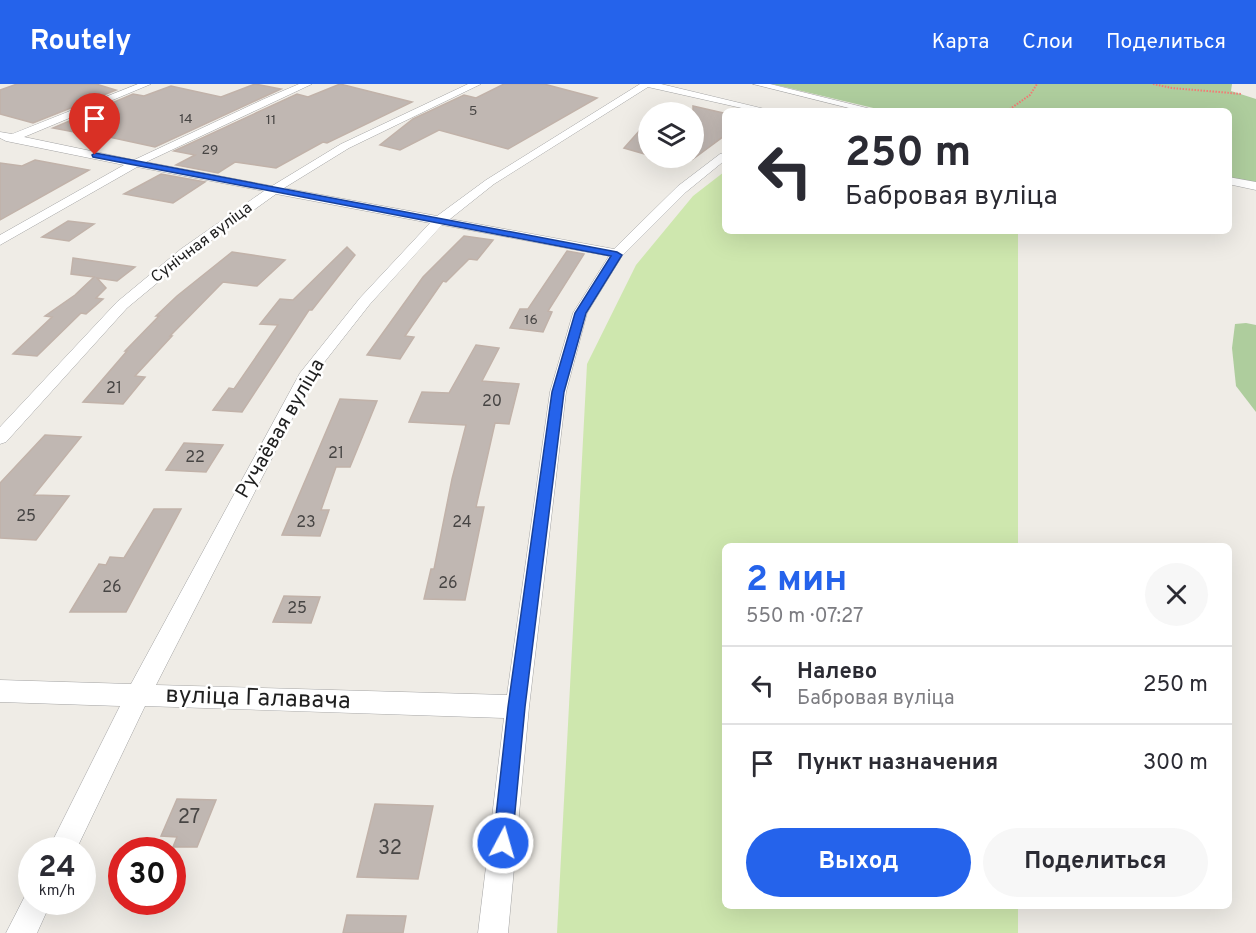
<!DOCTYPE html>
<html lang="ru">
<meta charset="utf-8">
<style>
:root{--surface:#fff;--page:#f7f7f7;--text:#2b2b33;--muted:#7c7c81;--line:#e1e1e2;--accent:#2563eb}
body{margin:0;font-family:Overpass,sans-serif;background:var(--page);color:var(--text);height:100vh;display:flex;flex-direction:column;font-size:22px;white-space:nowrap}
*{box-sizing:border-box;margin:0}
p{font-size:20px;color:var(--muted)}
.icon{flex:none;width:33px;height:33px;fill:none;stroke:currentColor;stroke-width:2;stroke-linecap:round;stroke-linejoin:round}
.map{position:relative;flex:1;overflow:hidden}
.details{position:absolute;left:722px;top:459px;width:510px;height:366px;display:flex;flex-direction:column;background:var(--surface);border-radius:9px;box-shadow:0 6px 24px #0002}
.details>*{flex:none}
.hud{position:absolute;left:722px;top:24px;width:510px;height:126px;border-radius:9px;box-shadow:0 6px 24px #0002;background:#fff;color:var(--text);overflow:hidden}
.tools{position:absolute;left:638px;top:18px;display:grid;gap:12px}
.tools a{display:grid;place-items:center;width:66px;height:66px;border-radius:50%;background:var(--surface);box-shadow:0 6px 24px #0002;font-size:30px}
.speed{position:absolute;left:18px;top:753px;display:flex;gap:12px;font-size:30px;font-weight:700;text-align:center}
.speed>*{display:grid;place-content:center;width:78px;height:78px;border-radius:50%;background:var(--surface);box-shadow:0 6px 24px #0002;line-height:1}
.speed small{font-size:15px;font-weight:400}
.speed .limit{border:9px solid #d22;background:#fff;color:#111}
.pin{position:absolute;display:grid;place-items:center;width:51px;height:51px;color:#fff;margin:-62px -26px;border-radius:50% 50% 50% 0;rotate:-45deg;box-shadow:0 0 6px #0007}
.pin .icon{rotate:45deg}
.me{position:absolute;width:66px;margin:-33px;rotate:6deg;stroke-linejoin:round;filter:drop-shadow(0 0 4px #0008)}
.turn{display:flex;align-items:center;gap:21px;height:126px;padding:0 24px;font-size:27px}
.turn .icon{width:78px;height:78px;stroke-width:2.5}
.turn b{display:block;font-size:42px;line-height:51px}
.round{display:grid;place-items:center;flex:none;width:63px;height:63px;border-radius:32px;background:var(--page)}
.head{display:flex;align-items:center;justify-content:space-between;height:102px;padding:0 24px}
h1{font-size:36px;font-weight:700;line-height:45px;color:var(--accent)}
.cta{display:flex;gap:12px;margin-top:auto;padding:12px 24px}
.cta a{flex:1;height:69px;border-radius:36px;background:var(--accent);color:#fff;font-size:24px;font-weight:700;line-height:69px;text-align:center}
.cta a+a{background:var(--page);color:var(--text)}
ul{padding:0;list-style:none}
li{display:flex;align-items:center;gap:18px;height:78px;padding:0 24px;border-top:2px solid var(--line)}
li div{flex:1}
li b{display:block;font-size:22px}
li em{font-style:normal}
header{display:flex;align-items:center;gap:36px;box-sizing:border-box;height:84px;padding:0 30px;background:var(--accent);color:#fff}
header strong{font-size:28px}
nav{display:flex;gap:33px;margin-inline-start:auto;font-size:21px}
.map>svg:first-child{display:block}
.grass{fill:#cee7ae}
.forest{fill:#aecd9d}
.building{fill:#c0b7b2;stroke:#c1b2a9;stroke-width:1.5}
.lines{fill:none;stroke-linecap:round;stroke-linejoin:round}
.minor-casing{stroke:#a3a3a3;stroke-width:1}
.path{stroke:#f47873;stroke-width:2;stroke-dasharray:1.5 1.5;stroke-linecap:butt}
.minor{fill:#fff;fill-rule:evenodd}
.route{fill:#2563eb;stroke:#184099;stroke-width:1.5}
.labels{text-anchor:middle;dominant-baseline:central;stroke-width:5;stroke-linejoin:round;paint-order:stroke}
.far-number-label{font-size:14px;fill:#474544}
.far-street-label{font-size:16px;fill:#1f1f1f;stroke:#fff}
.number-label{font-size:16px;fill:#474544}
.street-label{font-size:20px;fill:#1f1f1f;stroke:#fff}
.near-number-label{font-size:20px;fill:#474544}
.near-street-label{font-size:24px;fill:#1f1f1f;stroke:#fff}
</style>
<header>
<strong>Routely</strong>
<nav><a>Карта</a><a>Слои</a><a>Поделиться</a></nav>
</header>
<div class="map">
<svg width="1256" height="849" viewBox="0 0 1256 849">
<rect width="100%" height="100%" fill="#efece6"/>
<path class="grass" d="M724,88V147H1018V462H724V822H1018V849H557L587,280L636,181L693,112Z"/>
<g class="forest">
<path d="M772,0H1232L1231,7L1256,15V99L1229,93L1228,27H886Z"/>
<path d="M1246,239L1256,241V328L1236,302L1232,264L1235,240Z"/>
</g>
<g class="building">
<path d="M17,0H96L116,6L33,39L0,30V6Z"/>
<path d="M255,0L281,5L155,63L109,53L106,54L53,44L133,10L144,12L171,2L221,13Z"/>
<path d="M340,0L412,18L327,59L323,58L276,84L235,78L218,89L176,81L195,71L174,67L297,10L308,13Z"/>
<path d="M504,0H544L597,14L508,65L439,46L400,66L380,61L413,35L464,11L476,14Z"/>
<path d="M693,22L724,29V52L693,75Z"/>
<path d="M648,37V71L624,64Z"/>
<path d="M35,76L89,86L0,136V79L22,82Z"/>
<path d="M161,90L205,98L173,119L124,110Z"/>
<path d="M68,137L94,140L69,157L42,153Z"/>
<path d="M464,152L493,156L477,176L469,175L446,198L443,197L405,252L414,253L400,275L367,271L423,193Z"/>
<path d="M347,163L355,171L312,226H309L242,328L213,326L229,304L234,305L278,241L260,240L280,215L293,216Z"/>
<path d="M567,167L584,170L548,227L552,228L543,248L510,244L520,225H528Z"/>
<path d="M232,168L285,176L257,202L223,198L170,252H172L135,292L145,293L123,320L83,318L127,267H125L159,232H156L177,212Z"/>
<path d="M73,174L135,183L117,197L97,194L106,204L96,214L103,215L86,230L81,229L37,272L13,270L52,233L45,232L75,211L94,193L71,190Z"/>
<path d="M476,261L499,264L482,297L519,300L509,340L495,339L476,423H484L465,516L424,515L431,485H434L452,395L466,341L409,338L422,308L449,309Z"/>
<path d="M340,315L377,317L350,383H336L321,426H329L320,452L282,451Z"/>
<path d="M45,351L81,353L34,411L69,412L36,456L0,454V399Z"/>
<path d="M184,359L223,361L206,388L166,386Z"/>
<path d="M154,425H181L126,528H70L99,480L106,481L110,473L124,474Z"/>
<path d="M284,512L320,513L311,539L273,538Z"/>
<path d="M177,715L216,716L197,763H173L177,753L161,752Z"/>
<path d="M375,720L433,722L418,795L357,793Z"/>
<path d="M347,831L406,832L403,849H343Z"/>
</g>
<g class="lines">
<defs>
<g id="minor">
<path d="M138,0H151L24,53L134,76L264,15L299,0H312L146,78L272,102L341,60L468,0H481L349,64L284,104L437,132L486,96L640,0H661L773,27H755L648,3L494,100L450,135L614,165L678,102L720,70L724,69V77L686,108L622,172L587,229L566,308L529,623L508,849H478L504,634L145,622L76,766H48L120,622L0,618V596L131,600L300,289L360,214L430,139L276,110L191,171L127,224L6,358L0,360V343L117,218L181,165L264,107L137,83L0,161V151L124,81L6,57L0,54V48L12,50ZM442,141L609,172L573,229L550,308L507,611L156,601L315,290L370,220Z"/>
<path d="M753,0H770L879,27H861Z"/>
<path d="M1228,93L1256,98V106L1228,100Z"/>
<path d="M32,806V818H51L37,849H6L27,808Z"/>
</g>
</defs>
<use href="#minor" class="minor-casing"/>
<g class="path">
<path d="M1153,0L1172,4L1242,10"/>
<path d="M1007,27L1030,11L1037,0"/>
</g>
<use href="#minor" class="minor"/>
</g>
<path class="route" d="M95,69L617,168L622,171L586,229L564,308L525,623L512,759L509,766L503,768L496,766L493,759L508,623L552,308L575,229L611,172L93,73L92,71Z"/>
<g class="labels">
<g class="far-number-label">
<text x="473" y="27">5</text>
<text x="186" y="35">14</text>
<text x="271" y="36">11</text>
<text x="210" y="66">29</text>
<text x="531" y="236">16</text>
</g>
<g class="far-street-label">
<text transform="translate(202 159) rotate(-37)">Сунічная вуліца</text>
</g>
<g class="number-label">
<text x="114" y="305">21</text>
<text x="492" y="318">20</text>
<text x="336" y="370">21</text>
<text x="195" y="374">22</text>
<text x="26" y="433">25</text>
<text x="306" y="439">23</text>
<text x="462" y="439">24</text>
<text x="448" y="500">26</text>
<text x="112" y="504">26</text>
<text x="297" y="525">25</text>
</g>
<g class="street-label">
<text transform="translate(281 345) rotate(-60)">Ручаёвая вуліца</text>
</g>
<g class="near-number-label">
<text x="189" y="734">27</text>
<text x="390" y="765">32</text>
</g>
<g class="near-street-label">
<text transform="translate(258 615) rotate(2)">вуліца Галавача</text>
</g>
</g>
</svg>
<div class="tools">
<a><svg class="icon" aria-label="layers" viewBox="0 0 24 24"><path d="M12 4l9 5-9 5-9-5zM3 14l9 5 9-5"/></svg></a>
</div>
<div class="speed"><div>24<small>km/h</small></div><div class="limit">30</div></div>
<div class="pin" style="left:95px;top:71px;background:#d93025"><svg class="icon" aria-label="arrive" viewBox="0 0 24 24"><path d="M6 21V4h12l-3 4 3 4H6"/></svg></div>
<svg class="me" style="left:503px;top:759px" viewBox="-20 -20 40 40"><circle r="17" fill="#2563eb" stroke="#fff" stroke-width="3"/><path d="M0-11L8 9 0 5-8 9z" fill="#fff"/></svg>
<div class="hud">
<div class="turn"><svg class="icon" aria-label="left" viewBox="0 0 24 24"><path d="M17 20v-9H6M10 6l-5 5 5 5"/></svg><div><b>250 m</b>Бабровая вуліца</div></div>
</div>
<section class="details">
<div class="head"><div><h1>2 мин</h1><p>550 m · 07:27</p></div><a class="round"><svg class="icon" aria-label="close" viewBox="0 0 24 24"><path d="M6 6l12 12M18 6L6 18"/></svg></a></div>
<ul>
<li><svg class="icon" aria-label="left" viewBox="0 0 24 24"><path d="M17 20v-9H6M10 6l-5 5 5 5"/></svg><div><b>Налево</b><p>Бабровая вуліца</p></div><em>250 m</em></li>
<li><svg class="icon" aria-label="arrive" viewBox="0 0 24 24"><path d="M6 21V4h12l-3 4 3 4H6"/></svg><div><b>Пункт назначения</b></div><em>300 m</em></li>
</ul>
<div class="cta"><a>Выход</a><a>Поделиться</a></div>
</section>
</div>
